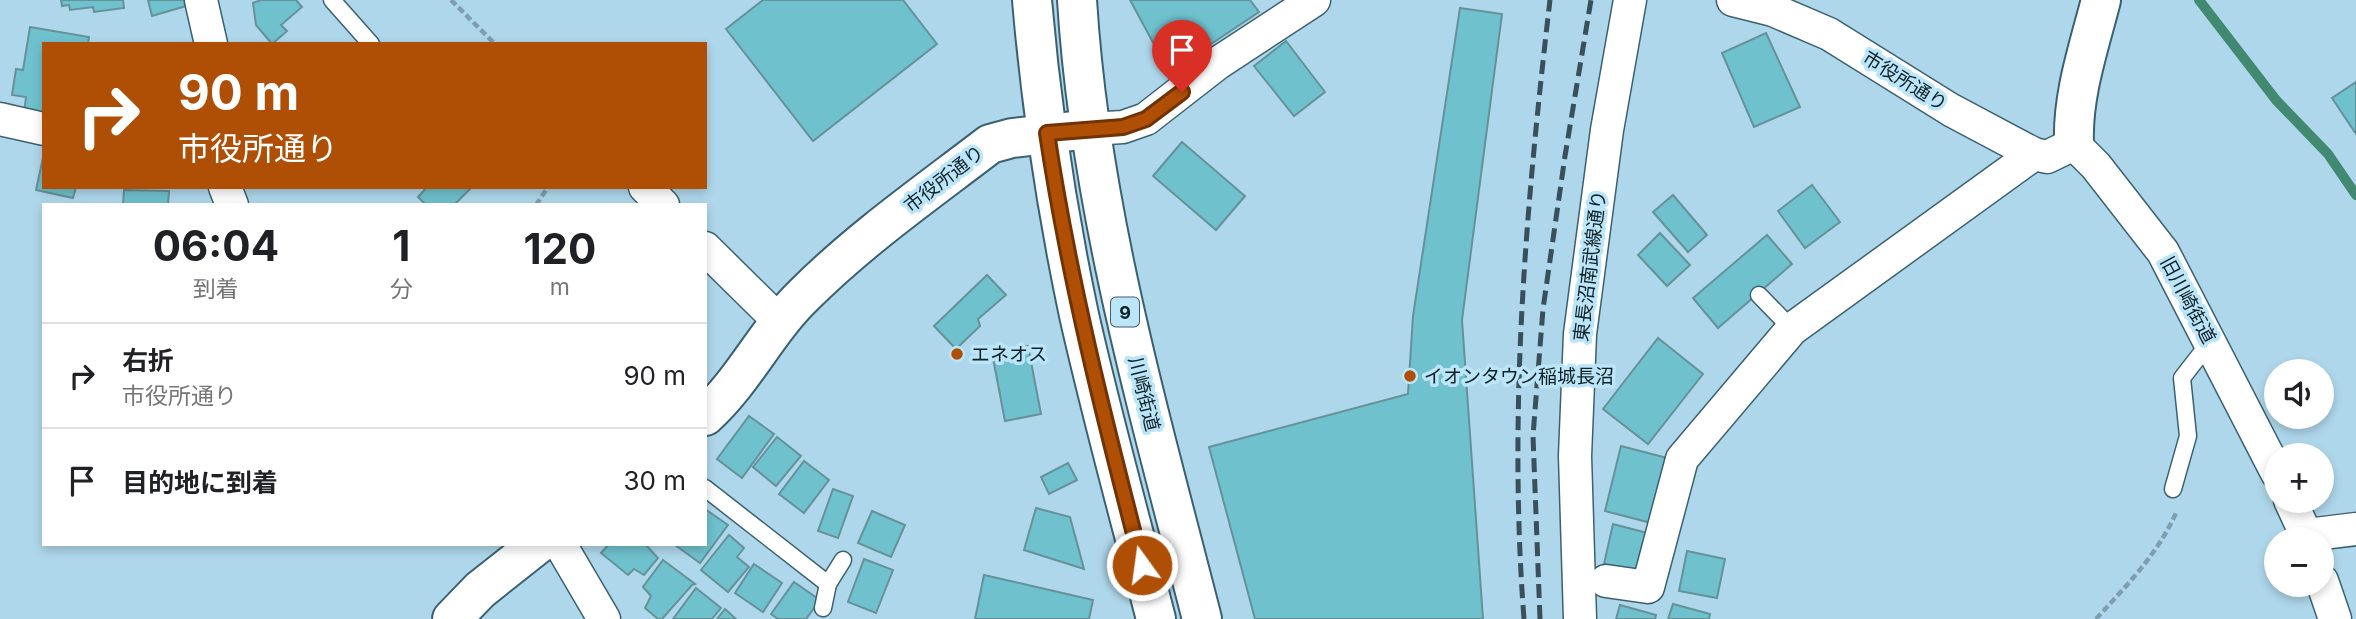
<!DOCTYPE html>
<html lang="ja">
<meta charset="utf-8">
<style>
:root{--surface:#fff;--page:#f6f6f6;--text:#202124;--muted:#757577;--line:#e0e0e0}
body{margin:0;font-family:Inter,"Noto Sans JP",sans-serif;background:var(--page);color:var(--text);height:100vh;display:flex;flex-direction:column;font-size:26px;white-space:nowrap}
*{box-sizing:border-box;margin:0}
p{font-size:23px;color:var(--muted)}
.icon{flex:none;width:38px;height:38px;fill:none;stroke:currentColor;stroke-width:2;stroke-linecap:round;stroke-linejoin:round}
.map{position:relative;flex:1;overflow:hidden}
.details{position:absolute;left:42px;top:203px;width:665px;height:343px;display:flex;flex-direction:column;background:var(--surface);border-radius:0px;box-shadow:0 4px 10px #0003}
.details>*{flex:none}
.top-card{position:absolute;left:42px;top:42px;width:665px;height:147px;border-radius:0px;box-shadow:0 4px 10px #0003;background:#af4f06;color:#fff;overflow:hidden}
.fabs{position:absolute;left:2264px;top:359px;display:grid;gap:14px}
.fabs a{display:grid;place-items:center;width:70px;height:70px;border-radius:50%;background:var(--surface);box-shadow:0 4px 10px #0003;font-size:35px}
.pin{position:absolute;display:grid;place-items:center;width:60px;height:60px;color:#fff;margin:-72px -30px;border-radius:50% 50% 50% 0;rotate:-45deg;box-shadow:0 0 7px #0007}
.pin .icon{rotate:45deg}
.me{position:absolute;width:77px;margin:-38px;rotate:346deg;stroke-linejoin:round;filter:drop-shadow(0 0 5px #0008)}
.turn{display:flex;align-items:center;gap:24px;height:147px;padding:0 21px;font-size:32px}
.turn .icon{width:91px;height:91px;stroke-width:2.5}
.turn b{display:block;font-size:49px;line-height:60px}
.eta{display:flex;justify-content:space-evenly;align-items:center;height:119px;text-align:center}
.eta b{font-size:42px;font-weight:700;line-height:49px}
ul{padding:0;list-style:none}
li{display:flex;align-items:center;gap:21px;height:105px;padding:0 21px;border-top:2px solid var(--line)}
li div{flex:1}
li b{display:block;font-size:26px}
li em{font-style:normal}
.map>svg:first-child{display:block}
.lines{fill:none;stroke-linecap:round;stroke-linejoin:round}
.stream{stroke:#428971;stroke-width:10}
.building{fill:#6fc1ce;stroke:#659299;stroke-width:2}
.service-casing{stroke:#3b6171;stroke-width:19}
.minor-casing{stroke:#3b6171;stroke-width:35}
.tertiary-casing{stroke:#3b6171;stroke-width:42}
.primary-casing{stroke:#3b6171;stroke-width:42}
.path{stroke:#7e9faf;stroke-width:4.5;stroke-dasharray:7 3.5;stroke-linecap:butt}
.service{stroke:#fff;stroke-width:16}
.minor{stroke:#fff;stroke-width:32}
.tertiary{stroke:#fff;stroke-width:38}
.primary{stroke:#fff;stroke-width:38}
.rail{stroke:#394f5a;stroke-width:5;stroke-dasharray:14 7;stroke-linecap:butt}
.route-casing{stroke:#723304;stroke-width:18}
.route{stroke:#af4f06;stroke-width:12}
.poi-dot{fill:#af4f06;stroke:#bbe5f8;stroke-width:2.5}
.labels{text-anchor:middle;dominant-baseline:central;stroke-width:7;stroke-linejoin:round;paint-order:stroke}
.shield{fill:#bbe5f8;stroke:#435b66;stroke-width:2}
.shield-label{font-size:18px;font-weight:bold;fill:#102027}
.street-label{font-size:19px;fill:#102027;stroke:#bbe5f8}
.poi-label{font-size:19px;fill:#102027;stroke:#bbe5f8;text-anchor:start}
</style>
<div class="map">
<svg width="2356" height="619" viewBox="0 0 2356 619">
<rect width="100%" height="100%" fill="#afd7eb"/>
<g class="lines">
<path class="stream" d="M2199,0L2276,100L2328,154L2356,195"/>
</g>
<g class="building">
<path d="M61,0H123L124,8L94,12L93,7L70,10L69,5L62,6Z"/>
<path d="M148,0H192L193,4L152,16Z"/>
<path d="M261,0H296L302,7L281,25L287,31L272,44L256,25L253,3Z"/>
<path d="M763,0H903L937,44L813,141L726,29Z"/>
<path d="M1130,0H1250L1259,12L1169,72Z"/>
<path d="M1460,8L1502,14L1462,320L1483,619H1255L1209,447L1408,394L1413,316Z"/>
<path d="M30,27L89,37L88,44H44V117L24,114L26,97L12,95L16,69L23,70Z"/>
<path d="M1766,33L1800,107L1754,127L1722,53Z"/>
<path d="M1286,41L1325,92L1294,116L1254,66Z"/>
<path d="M2356,82V134L2332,98Z"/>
<path d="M1182,142L1245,196L1216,230L1153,176Z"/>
<path d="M44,153V187H76L73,198L36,190Z"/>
<path d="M1812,185L1840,222L1805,248L1778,211Z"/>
<path d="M427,187H472L454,205H426L418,197Z"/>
<path d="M124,190L169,191L168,205H123Z"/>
<path d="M1673,195L1707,235L1688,252L1653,212Z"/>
<path d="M1660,233L1690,265L1667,286L1638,255Z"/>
<path d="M1767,235L1792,264L1718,328L1693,298Z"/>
<path d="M987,275L1006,295L978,319L980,326L956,349L934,326Z"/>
<path d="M1658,338L1703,374L1648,444L1603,409Z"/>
<path d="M1028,346L1041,414L1005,421L992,353Z"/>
<path d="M749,416L774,434L742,478L717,459Z"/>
<path d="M777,437L801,456L776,486L753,467Z"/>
<path d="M1621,446L1671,459L1655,524L1605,511Z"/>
<path d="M804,461L829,480L804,513L779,494Z"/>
<path d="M1068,463L1077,480L1049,494L1041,477Z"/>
<path d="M833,489L853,496L838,538L818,531Z"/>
<path d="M1036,508L1070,517L1084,569L1024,550Z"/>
<path d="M705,509L728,525L700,563L675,545L705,544Z"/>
<path d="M872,511L905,525L891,557L858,543Z"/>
<path d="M1613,524L1651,534L1642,573L1604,564Z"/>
<path d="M729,535L744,548L737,557L749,567L728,592L701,570Z"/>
<path d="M609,544H645L658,558L644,575L634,569L628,575L601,553Z"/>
<path d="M1687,551L1725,559L1717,598L1679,591Z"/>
<path d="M864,559L893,570L876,613L848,602Z"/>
<path d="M663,560L695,584L692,585L662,619H658L645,608L651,596L643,587Z"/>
<path d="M754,564L782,583L763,612L735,593Z"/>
<path d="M984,575L1093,600L1089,619H975Z"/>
<path d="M794,582L820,600L806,619H778L771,614Z"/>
<path d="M696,588L721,608L712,619H673Z"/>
<path d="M1673,604L1710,614L1709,619H1668Z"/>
<path d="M1620,605L1656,615L1655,619H1616Z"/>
<path d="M725,609L736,619H717Z"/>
</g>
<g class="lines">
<defs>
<g id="service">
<path d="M332,0L371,44"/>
<path d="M1759,295L1792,329"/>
<path d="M705,488L828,584L823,608"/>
<path d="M2173,489L2188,436L2182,378L2210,342"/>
<path d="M828,584L843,560"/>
</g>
<g id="minor">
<path d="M201,0L211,44"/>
<path d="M1733,0L1773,10L1829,34L1951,110L2034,154L2047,157L2074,144L2096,166L2163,252L2277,473"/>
<path d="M0,119L44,129"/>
<path d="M1090,129L1123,127L1146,119L1218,63L1314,0"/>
<path d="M225,187L232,205"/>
<path d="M645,187L663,205"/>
<path d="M705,248L781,323"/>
<path d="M2290,500L2308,539"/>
<path d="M2307,535L2356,529"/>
<path d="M560,544L604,619"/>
<path d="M1606,581L1648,587L1682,459L1792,329L2034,154"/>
<path d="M2322,581L2335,619"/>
<path d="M1580,619L1575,456L1580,334L1607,130L1630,0"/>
</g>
<g id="tertiary">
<path d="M2074,144C2072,95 2089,47 2101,0"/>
<path d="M705,416C744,381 766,332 803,296C860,239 926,193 990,144L1012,138L1090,129"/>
<path d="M452,619L480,590L538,544"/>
</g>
<g id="primary">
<path d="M1032,0C1041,106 1057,211 1079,315C1102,417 1130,518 1156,619"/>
<path d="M1077,0C1090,211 1150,415 1202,619"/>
</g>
</defs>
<use href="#service" class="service-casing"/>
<use href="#minor" class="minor-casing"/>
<use href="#tertiary" class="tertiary-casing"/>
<use href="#primary" class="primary-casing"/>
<g class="path">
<path d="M451,0L495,44"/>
<path d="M536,205L548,187"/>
<path d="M2096,619C2127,585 2157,555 2176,513"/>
</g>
<use href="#service" class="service"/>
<use href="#minor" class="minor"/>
<use href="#tertiary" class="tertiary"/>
<use href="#primary" class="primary"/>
<g class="rail">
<path d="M1524,619C1508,412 1526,205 1550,0"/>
<path d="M1540,619L1533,436L1543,309L1565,156L1591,0"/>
</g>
</g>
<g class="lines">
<defs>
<path id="route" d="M1142,565C1105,422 1069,280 1047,133L1123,127L1146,119L1182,92"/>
</defs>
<use href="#route" class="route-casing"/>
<use href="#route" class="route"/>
</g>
<g class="poi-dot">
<circle cx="957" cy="354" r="7"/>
<circle cx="1410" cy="376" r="7"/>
</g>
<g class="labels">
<rect class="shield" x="1111" y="297.5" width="28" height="29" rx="5"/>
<g class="shield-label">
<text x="1125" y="312">9</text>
</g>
<g class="street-label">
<text transform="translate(1905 81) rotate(32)">市役所通り</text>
<text transform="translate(944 179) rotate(-38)">市役所通り</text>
<text transform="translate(1590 266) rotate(-83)">東長沼南武線通り</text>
<text transform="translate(2188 300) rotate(62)">旧川崎街道</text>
<text transform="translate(1144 394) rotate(76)">川崎街道</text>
</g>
<g class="poi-label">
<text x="971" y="354">エネオス</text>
<text x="1424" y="376">イオンタウン稲城長沼</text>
</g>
</g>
</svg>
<div class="fabs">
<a><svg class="icon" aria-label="sound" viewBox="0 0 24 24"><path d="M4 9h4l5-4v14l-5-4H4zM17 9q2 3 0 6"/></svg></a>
<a>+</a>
<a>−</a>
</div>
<div class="pin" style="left:1182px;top:92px;background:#d93025"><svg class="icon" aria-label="arrive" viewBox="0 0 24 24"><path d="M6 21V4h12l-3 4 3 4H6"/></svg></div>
<svg class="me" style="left:1142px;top:565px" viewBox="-20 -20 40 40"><circle r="17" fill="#af4f06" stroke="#fff" stroke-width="3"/><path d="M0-11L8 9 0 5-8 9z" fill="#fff"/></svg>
<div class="top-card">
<div class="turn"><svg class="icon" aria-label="right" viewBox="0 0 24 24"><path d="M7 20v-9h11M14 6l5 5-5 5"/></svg><div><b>90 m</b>市役所通り</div></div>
</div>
<section class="details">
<div class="eta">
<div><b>06:04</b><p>到着</p></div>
<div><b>1</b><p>分</p></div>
<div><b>120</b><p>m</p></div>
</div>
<ul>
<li><svg class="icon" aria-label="right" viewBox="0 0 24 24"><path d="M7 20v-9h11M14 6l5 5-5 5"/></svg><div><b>右折</b><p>市役所通り</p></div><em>90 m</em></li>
<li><svg class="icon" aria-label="arrive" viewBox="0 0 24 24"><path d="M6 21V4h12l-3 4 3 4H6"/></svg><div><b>目的地に到着</b></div><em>30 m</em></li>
</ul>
</section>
</div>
